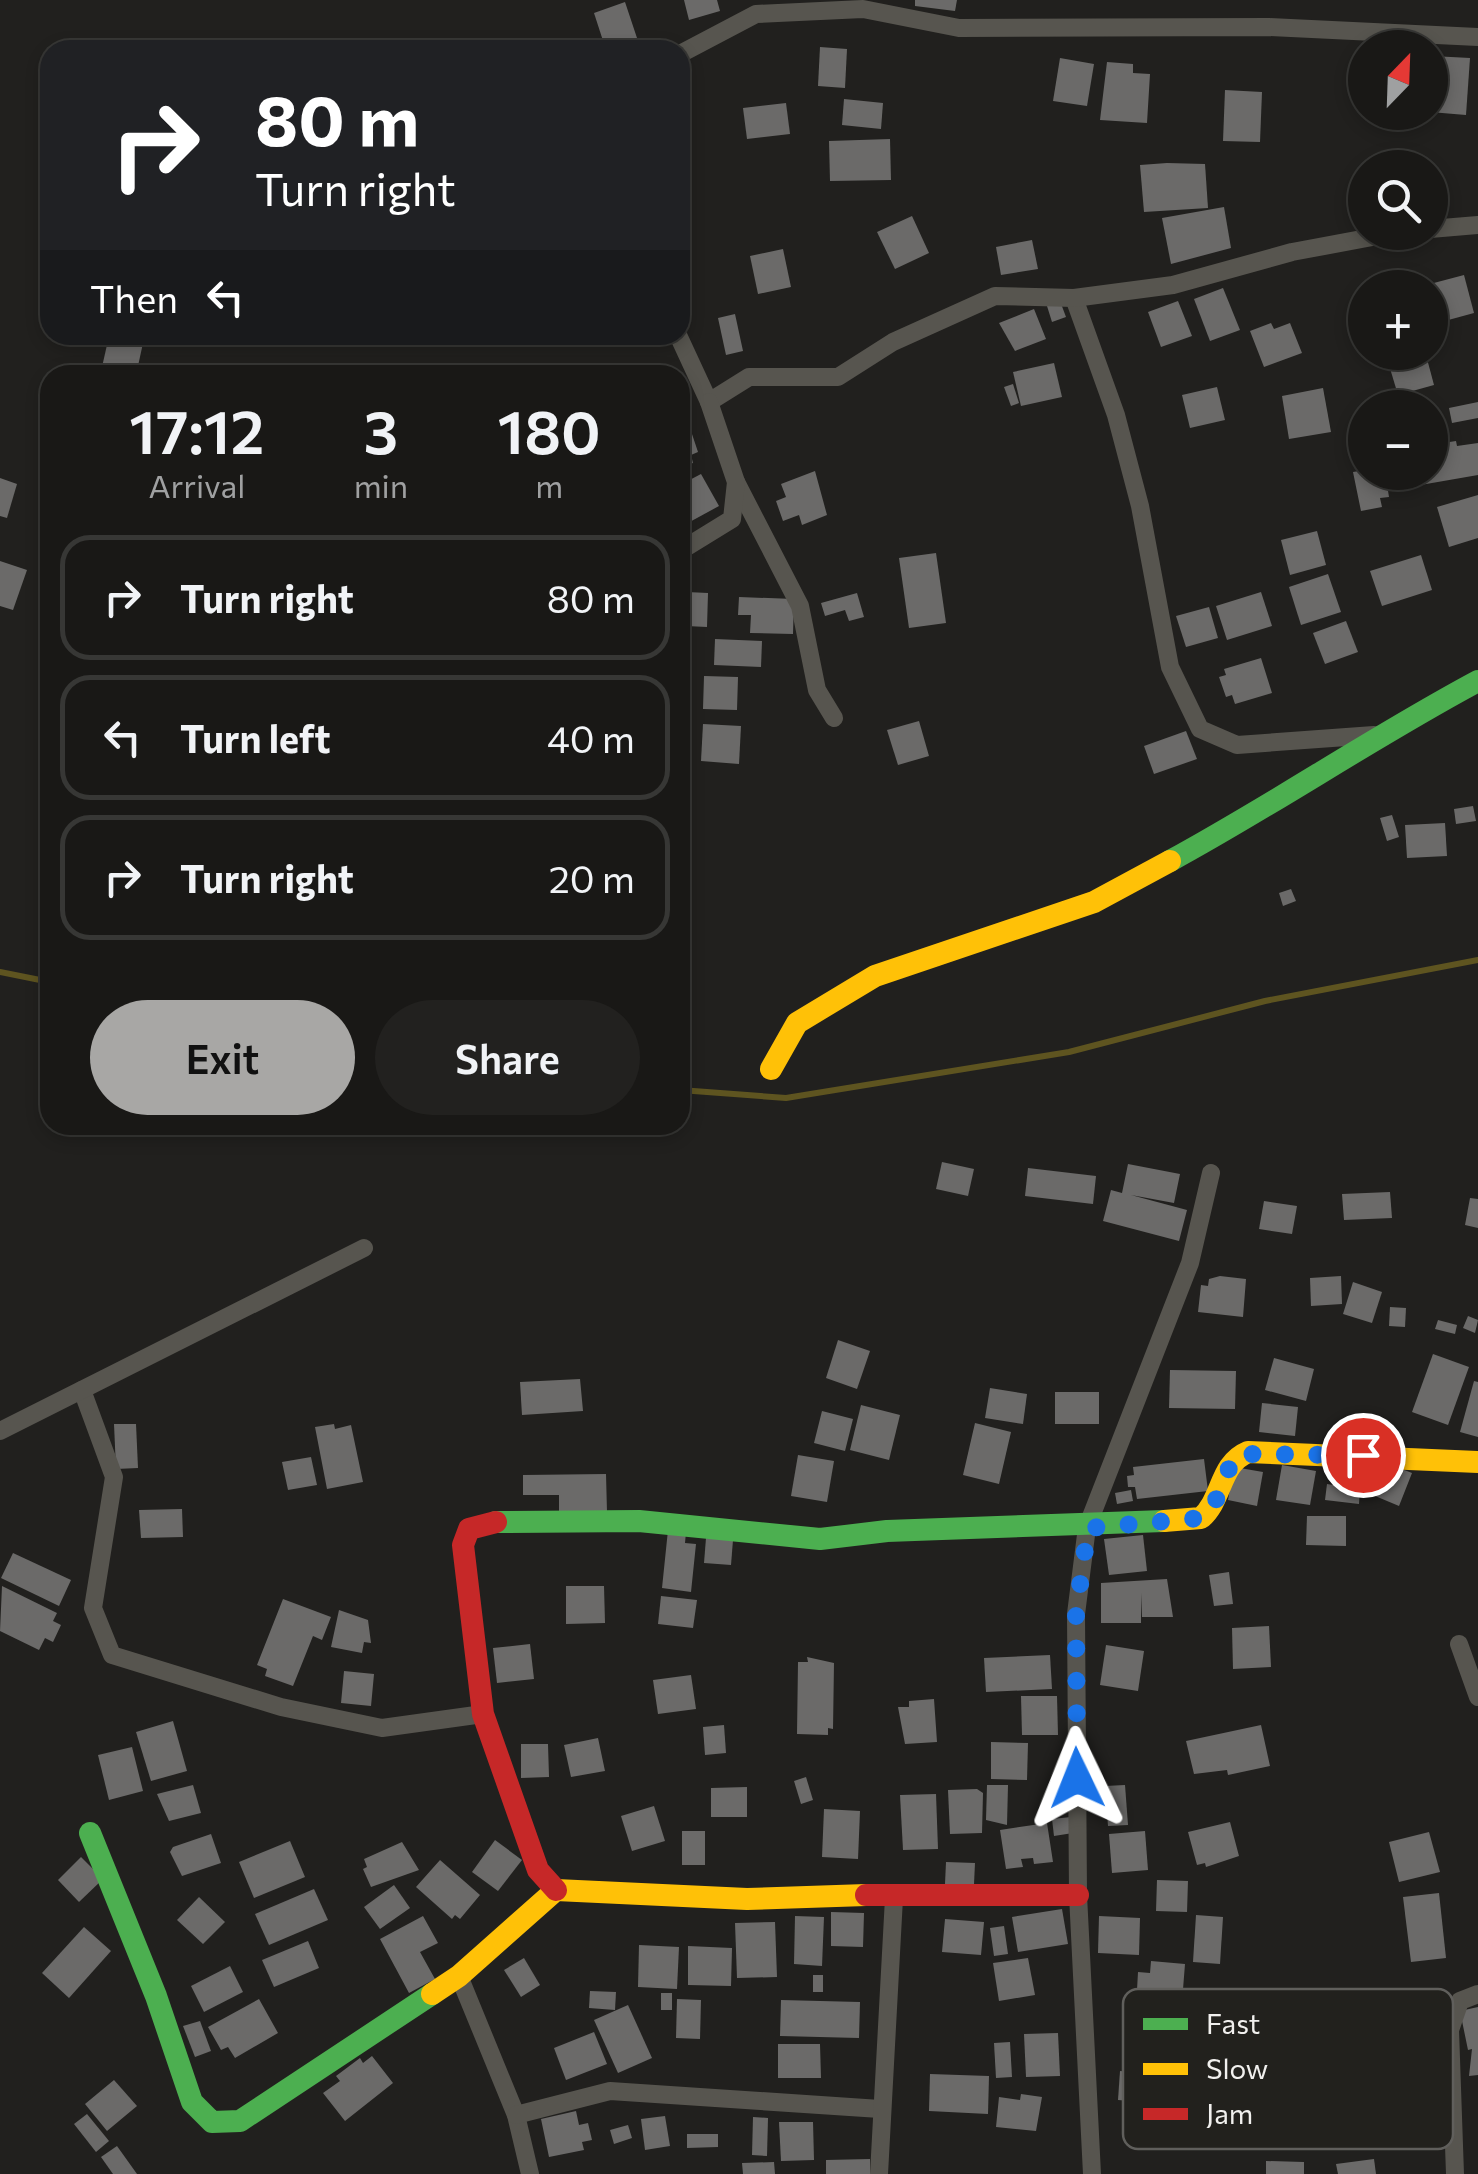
<!DOCTYPE html>
<meta charset="utf-8">
<style>
:root{--surface:#191816;--page:#22211f;--text:#f1f3f6;--muted:#9fa0a1;--line:#373735;--accent:#a8a7a5}
body{margin:0;font-family:Commissioner,sans-serif;background:var(--page);color:var(--text);height:100vh;display:flex;flex-direction:column;font-size:38px;white-space:nowrap}
*{box-sizing:border-box;margin:0}
p{font-size:32px;color:var(--muted)}
.icon{flex:none;width:55px;height:55px;fill:none;stroke:currentColor;stroke-width:2;stroke-linecap:round;stroke-linejoin:round}
.map{position:relative;flex:1;overflow:hidden}
.drawer{position:absolute;left:40px;top:365px;width:650px;height:770px;display:flex;flex-direction:column;background:var(--surface);border-radius:30px;box-shadow:0 5px 15px #0003,0 0 0 2px var(--line)}
.drawer>*{flex:none}
.hud{position:absolute;left:40px;top:40px;width:650px;height:305px;border-radius:30px;box-shadow:0 5px 15px #0003,0 0 0 2px var(--line);background:#202124;color:#fff;overflow:hidden}
.needle{width:65px;rotate:23deg}
.controls{position:absolute;left:1348px;top:30px;display:grid;gap:20px}
.controls a{display:grid;place-items:center;width:100px;height:100px;border-radius:50%;background:var(--surface);box-shadow:0 5px 15px #0003,0 0 0 2px var(--line);font-size:50px}
.pin{position:absolute;display:grid;place-items:center;width:85px;height:85px;color:#fff;margin:-42px;border:5px solid #fff;border-radius:50%;box-shadow:0 2px 10px #0007}
.me{position:absolute;width:110px;margin:-55px;rotate:358deg;stroke-linejoin:round;filter:drop-shadow(0 0 8px #0008)}
.turn{display:flex;align-items:center;gap:35px;height:210px;padding:0 50px;font-size:45px}
.turn .icon{width:130px;height:130px;stroke-width:2.5}
.turn b{display:block;font-size:70px;line-height:85px}
.then{display:flex;align-items:center;height:95px;padding:0 50px;background:#0003;gap:20px;font-size:38px}
.eta{display:flex;justify-content:space-evenly;align-items:center;height:170px;text-align:center}
.eta b{font-size:60px;font-weight:600;line-height:70px}
.action{display:flex;gap:20px;margin-top:auto;padding:20px 50px}
.action a{flex:1;height:115px;border-radius:60px;background:var(--accent);color:#111;font-size:40px;font-weight:600;line-height:115px;text-align:center}
.action a+a{background:var(--page);color:var(--text)}
ul{padding:0;list-style:none}
li{display:flex;align-items:center;gap:30px;height:125px;margin:0 20px 15px;padding:0 30px;border:5px solid var(--line);border-radius:30px}
li div{flex:1}
li b{display:block;font-size:38px}
li em{font-style:normal}
.map>svg:first-child{display:block}
.lines{fill:none;stroke-linecap:round;stroke-linejoin:round}
.stream{stroke:#5e5420;stroke-width:6}
.building{fill:#6b6a69}
.street{stroke:#57554f;stroke-width:18}
.fast{stroke:#4caf50;stroke-width:22}
.slow{stroke:#ffc107;stroke-width:22}
.jam{stroke:#c62828;stroke-width:22}
.route{stroke:#1a73e8;stroke-width:18;stroke-dasharray:0 32.4}
.key{fill:#22211d;stroke:#605f5c;stroke-width:2.5}
.key-label{font-size:28px;fill:#f1f0ee}
</style>
<div class="map">
<svg width="1478" height="2174" viewBox="0 0 1478 2174">
<rect width="100%" height="100%" fill="#21201e"/>
<g class="lines">
<g class="stream">
<path d="M0,972L50,982"/>
<path d="M680,1090L786,1098L1069,1052L1265,1001L1478,960"/>
</g>
</g>
<g class="building">
<path d="M684,0H717L720,11L689,20Z"/>
<path d="M915,0H957L955,11L915,6Z"/>
<path d="M625,2L641,50H606L594,13Z"/>
<path d="M820,47L847,49L845,88L818,86Z"/>
<path d="M1432,56L1470,58L1466,115L1430,112Z"/>
<path d="M1060,58L1094,64L1087,106L1053,101Z"/>
<path d="M1107,62L1133,64V73L1150,74L1147,123L1100,120Z"/>
<path d="M1225,90L1262,92L1260,142L1223,141Z"/>
<path d="M844,99L883,103L881,129L842,125Z"/>
<path d="M786,103L790,134L747,139L743,108Z"/>
<path d="M890,139L891,180L830,181L829,141Z"/>
<path d="M1167,163L1205,164L1208,208L1144,212L1140,165Z"/>
<path d="M1224,207L1231,248L1171,264L1162,218Z"/>
<path d="M912,216L929,253L895,269L877,232Z"/>
<path d="M1032,240L1038,269L1001,275L996,247Z"/>
<path d="M783,249L791,287L758,294L750,256Z"/>
<path d="M1464,275L1474,313L1430,325V284Z"/>
<path d="M1223,288L1240,330L1210,341L1194,299Z"/>
<path d="M1060,301L1066,317L1052,322L1047,306Z"/>
<path d="M1178,301L1192,336L1161,347L1148,312Z"/>
<path d="M1034,309L1046,339L1015,351L999,323Z"/>
<path d="M735,314L743,351L726,355L718,318Z"/>
<path d="M1271,323L1274,329L1290,323L1302,353L1264,367L1250,331Z"/>
<path d="M109,336L143,343L136,375L102,367Z"/>
<path d="M1426,355L1434,385L1398,395L1389,365Z"/>
<path d="M1054,363L1062,397L1021,406L1013,372Z"/>
<path d="M1013,384L1019,403L1011,406L1004,387Z"/>
<path d="M1217,387L1225,420L1190,428L1182,395Z"/>
<path d="M1323,388L1331,432L1289,439L1282,396Z"/>
<path d="M1478,402V418L1452,423L1449,408Z"/>
<path d="M1435,406L1441,438L1430,440V407Z"/>
<path d="M691,431L698,452L691,455L693,463L680,467V434Z"/>
<path d="M1456,441L1457,446L1478,443V475L1409,487L1407,472H1430V445Z"/>
<path d="M1365,470L1385,472L1389,497L1380,498L1382,507L1361,511L1353,472Z"/>
<path d="M815,471L827,515L802,525L799,515L783,521L776,501L786,497L781,484Z"/>
<path d="M701,474L719,506L686,524L680,513V485Z"/>
<path d="M0,478L17,484L7,518L0,516Z"/>
<path d="M1478,495V538L1449,547L1437,507Z"/>
<path d="M1317,531L1326,565L1290,575L1281,540Z"/>
<path d="M936,553L946,623L909,628L899,558Z"/>
<path d="M1421,555L1432,590L1382,606L1370,571Z"/>
<path d="M0,561L27,570L13,610L0,606Z"/>
<path d="M1328,574L1341,612L1301,625L1289,587Z"/>
<path d="M687,592L708,593L707,627L686,626Z"/>
<path d="M1261,592L1272,626L1227,640L1216,606Z"/>
<path d="M857,593L864,617L849,621L845,610L825,616L821,603Z"/>
<path d="M739,597L794,599L793,634L750,633L751,615H738Z"/>
<path d="M1209,607L1218,638L1186,647L1176,616Z"/>
<path d="M1346,621L1358,652L1325,664L1313,633Z"/>
<path d="M715,639L762,641L761,667L714,665Z"/>
<path d="M1261,658L1272,693L1235,704L1232,695L1226,697L1219,677L1226,675L1224,669Z"/>
<path d="M704,676L738,677L737,710L703,709Z"/>
<path d="M919,721L929,756L898,765L887,730Z"/>
<path d="M703,724L741,726L739,764L701,761Z"/>
<path d="M1186,731L1197,759L1154,774L1144,746Z"/>
<path d="M1473,806L1476,821L1456,824L1454,809Z"/>
<path d="M1392,815L1399,837L1387,841L1380,818Z"/>
<path d="M1445,823L1447,856L1407,858L1405,825Z"/>
<path d="M1291,889L1296,901L1283,906L1279,893Z"/>
<path d="M942,1162L974,1169L968,1196L936,1189Z"/>
<path d="M1128,1164L1180,1174L1174,1203L1131,1195L1187,1210L1179,1241L1103,1221L1111,1190L1122,1193Z"/>
<path d="M1028,1168L1096,1176L1093,1204L1025,1196Z"/>
<path d="M1390,1192L1392,1218L1344,1220L1342,1194Z"/>
<path d="M1470,1198L1478,1199V1228L1465,1225Z"/>
<path d="M1264,1201L1297,1206L1292,1234L1259,1229Z"/>
<path d="M1220,1276L1246,1279L1243,1317L1198,1312L1201,1285L1208,1286L1209,1279Z"/>
<path d="M1341,1276L1342,1304L1311,1306L1310,1278Z"/>
<path d="M1353,1282L1382,1292L1372,1323L1343,1314Z"/>
<path d="M1390,1307L1406,1308L1405,1327L1389,1326Z"/>
<path d="M1468,1316L1478,1320L1475,1333L1463,1328Z"/>
<path d="M1438,1320L1457,1325L1455,1334L1435,1329Z"/>
<path d="M838,1340L870,1351L857,1389L826,1378Z"/>
<path d="M1433,1354L1469,1367L1448,1425L1412,1412Z"/>
<path d="M1274,1358L1314,1369L1306,1401L1265,1390Z"/>
<path d="M1170,1370L1236,1371L1235,1409L1169,1408Z"/>
<path d="M580,1379L583,1411L522,1415L520,1382Z"/>
<path d="M1474,1381L1478,1382V1437L1460,1432Z"/>
<path d="M990,1388L1027,1394L1023,1424L985,1418Z"/>
<rect x="1055" y="1392" width="44" height="32"/>
<path d="M1262,1403L1298,1407L1295,1436L1259,1432Z"/>
<path d="M861,1405L900,1415L889,1460L850,1450Z"/>
<path d="M822,1411L853,1419L845,1451L814,1443Z"/>
<path d="M975,1423L1011,1432L999,1484L963,1475Z"/>
<path d="M114,1424H136L138,1468L116,1469Z"/>
<path d="M334,1424L335,1429L351,1425L363,1482L327,1489L315,1427Z"/>
<path d="M798,1455L834,1461L827,1502L791,1496Z"/>
<path d="M311,1457L317,1485L288,1490L282,1462Z"/>
<path d="M1204,1459L1208,1491L1137,1499L1135,1487H1128L1127,1476L1134,1475L1133,1467Z"/>
<path d="M1381,1461L1412,1473L1399,1506L1368,1493Z"/>
<path d="M1282,1465L1316,1471L1310,1505L1276,1500Z"/>
<path d="M1234,1467L1263,1472L1257,1506L1228,1500Z"/>
<path d="M606,1474L607,1512H559V1495H523V1475Z"/>
<path d="M1327,1484L1360,1489L1359,1504L1325,1500Z"/>
<path d="M1131,1490L1133,1501L1117,1504L1115,1493Z"/>
<path d="M182,1509L183,1537L141,1538L139,1510Z"/>
<path d="M1307,1516H1346V1546L1306,1545Z"/>
<path d="M668,1530L686,1532L685,1543L696,1544L691,1592L662,1588Z"/>
<path d="M1143,1535L1147,1571L1109,1575L1104,1539Z"/>
<path d="M706,1538L733,1540L731,1565L704,1563Z"/>
<path d="M13,1553L71,1580L59,1606L1,1578Z"/>
<path d="M1229,1572L1233,1604L1214,1606L1209,1575Z"/>
<path d="M1167,1579L1173,1617H1142L1141,1593V1623H1101V1583Z"/>
<path d="M2,1586L57,1613L53,1621L61,1625L53,1642L45,1638L39,1650L0,1631Z"/>
<path d="M566,1586H604L605,1623L566,1624Z"/>
<path d="M661,1596L697,1600L693,1628L658,1624Z"/>
<path d="M283,1599L331,1617L322,1640L313,1636L293,1686L265,1676L267,1669L257,1665Z"/>
<path d="M339,1610L368,1620L371,1643L364,1642L362,1653L331,1647Z"/>
<path d="M1269,1626L1271,1667L1233,1669L1232,1628Z"/>
<path d="M530,1644L534,1679L497,1683L493,1648Z"/>
<path d="M1106,1645L1144,1651L1138,1691L1100,1685Z"/>
<path d="M1050,1655L1052,1689L986,1692L984,1658Z"/>
<path d="M807,1657L834,1663L833,1729L828,1728V1735L797,1734L798,1662H808Z"/>
<path d="M344,1671L374,1674L371,1706L341,1703Z"/>
<path d="M691,1675L696,1709L658,1714L653,1680Z"/>
<path d="M1021,1696H1057L1058,1735H1022Z"/>
<path d="M934,1699L937,1742L905,1744L898,1707H909V1701Z"/>
<path d="M173,1721L187,1771L151,1781L136,1732Z"/>
<path d="M724,1725L726,1753L705,1755L703,1727Z"/>
<path d="M1261,1725L1270,1766L1228,1775L1227,1770L1194,1774L1186,1741Z"/>
<path d="M598,1738L605,1771L571,1777L564,1745Z"/>
<path d="M991,1742L1028,1743L1027,1780L991,1779Z"/>
<path d="M521,1744H548L549,1777L521,1778Z"/>
<path d="M132,1747L143,1791L109,1800L98,1755Z"/>
<path d="M806,1777L813,1800L801,1804L794,1781Z"/>
<path d="M193,1785L201,1813L169,1821L157,1794Z"/>
<path d="M987,1785H1008L1007,1825L986,1820Z"/>
<path d="M1125,1785L1128,1825L1108,1826L1105,1786Z"/>
<path d="M747,1787V1817H711V1788Z"/>
<path d="M977,1789L983,1793L982,1833L950,1834L948,1790Z"/>
<path d="M936,1794L938,1849L903,1850L900,1795Z"/>
<path d="M654,1806L665,1841L632,1851L621,1816Z"/>
<path d="M824,1809L860,1811L858,1859L822,1857Z"/>
<path d="M1071,1817L1073,1833L1054,1836L1052,1819Z"/>
<path d="M1230,1822L1239,1856L1206,1867L1205,1863L1197,1865L1188,1832Z"/>
<path d="M1047,1823L1053,1862L1034,1864L1033,1858L1021,1859L1023,1867L1006,1869L1000,1830Z"/>
<rect x="682" y="1831" width="23" height="34"/>
<path d="M1145,1831L1148,1870L1112,1873L1109,1834Z"/>
<path d="M1429,1832L1440,1872L1399,1882L1389,1842Z"/>
<path d="M211,1834L221,1863L182,1876L170,1852L173,1847Z"/>
<path d="M495,1840L522,1860L498,1891L472,1872Z"/>
<path d="M290,1841L305,1877L254,1898L239,1862Z"/>
<path d="M402,1842L419,1870L371,1887L363,1869L367,1867L364,1859Z"/>
<path d="M81,1857L103,1879L79,1902L58,1880Z"/>
<path d="M440,1860L480,1895L460,1919L455,1915L452,1919L416,1887Z"/>
<path d="M946,1862L975,1863L974,1884H945Z"/>
<path d="M1157,1880L1188,1881L1187,1912L1156,1911Z"/>
<path d="M394,1885L410,1908L380,1929L364,1907Z"/>
<path d="M314,1889L328,1920L269,1945L255,1914Z"/>
<path d="M1439,1893L1446,1958L1411,1962L1403,1897Z"/>
<path d="M199,1897L225,1922L203,1944L177,1920Z"/>
<path d="M1062,1909L1068,1944L1018,1952L1012,1917Z"/>
<path d="M831,1912L864,1913L863,1947L831,1946Z"/>
<path d="M1196,1915L1223,1917L1220,1964L1193,1962Z"/>
<path d="M423,1916L438,1943L420,1952L435,1979L409,1993L380,1939Z"/>
<path d="M795,1916L824,1917L822,1966L794,1964Z"/>
<path d="M1099,1916L1140,1918L1139,1955L1098,1953Z"/>
<path d="M945,1919L984,1922L981,1955L942,1952Z"/>
<path d="M775,1922L777,1977L737,1978L735,1923Z"/>
<path d="M1004,1926L1008,1954L994,1956L990,1928Z"/>
<path d="M84,1927L111,1951L69,1998L42,1973Z"/>
<path d="M308,1941L319,1968L274,1987L262,1960Z"/>
<path d="M639,1945L679,1947L677,1989L638,1987Z"/>
<path d="M688,1946L732,1948L731,1986L688,1985Z"/>
<path d="M524,1958L540,1985L521,1997L504,1970Z"/>
<path d="M1028,1958L1035,1995L999,2001L993,1963Z"/>
<path d="M1151,1961L1185,1964L1182,2002L1152,2000L1153,1992L1137,1990L1138,1972L1150,1973Z"/>
<path d="M230,1966L243,1992L204,2012L191,1986Z"/>
<rect x="813" y="1975" width="10" height="17"/>
<path d="M590,1991L616,1992L615,2010L589,2008Z"/>
<rect x="661" y="1993" width="11" height="17"/>
<path d="M259,1999L278,2033L235,2058L228,2047L221,2050L208,2027Z"/>
<path d="M677,1999L701,2000L700,2039L676,2038Z"/>
<path d="M781,2000L860,2002L859,2038L780,2036Z"/>
<path d="M628,2005L652,2058L618,2073L594,2020Z"/>
<path d="M1478,2007V2075L1469,2076L1472,2049L1468,2050L1460,2011Z"/>
<path d="M200,2021L211,2051L195,2057L183,2026Z"/>
<path d="M594,2032L607,2064L566,2080L554,2048Z"/>
<path d="M1058,2033L1060,2076L1026,2077L1024,2034Z"/>
<path d="M1010,2042L1012,2077L996,2078L994,2043Z"/>
<path d="M778,2044H820L821,2078H778Z"/>
<path d="M372,2056L393,2083L345,2121L323,2093L340,2081L336,2076L360,2058L363,2063Z"/>
<path d="M1120,2071L1145,2073L1143,2102L1118,2100Z"/>
<path d="M930,2074L989,2076L988,2114L929,2111Z"/>
<path d="M114,2080L137,2106L107,2131L85,2104Z"/>
<path d="M1021,2094L1042,2097L1036,2131L996,2127L999,2097L1020,2100Z"/>
<path d="M576,2111L579,2125L588,2123L592,2140L582,2142L584,2150L549,2157L541,2119Z"/>
<path d="M87,2114L109,2141L96,2152L74,2124Z"/>
<path d="M665,2116L670,2146L645,2150L641,2119Z"/>
<path d="M753,2117L768,2118L767,2156L752,2155Z"/>
<path d="M779,2122H813L814,2160L781,2161Z"/>
<path d="M628,2125L632,2138L614,2144L610,2130Z"/>
<path d="M687,2134H718V2147L687,2148Z"/>
<path d="M117,2146L137,2174H113L101,2157Z"/>
<path d="M870,2159V2174H826V2160Z"/>
<path d="M1374,2159L1376,2174H1338L1336,2164Z"/>
<path d="M1266,2161L1304,2162V2174H1266Z"/>
<path d="M774,2162L775,2174H743L742,2163Z"/>
</g>
<g class="lines">
<g class="street">
<path d="M680,54L756,14L863,9L959,28L1269,27L1478,37"/>
<path d="M1430,229L1478,225"/>
<path d="M1074,298L1116,415L1140,506L1170,667L1200,729L1237,745L1374,735"/>
<path d="M678,335L709,402L749,377H838L893,342L995,296L1074,298L1173,285L1292,252L1399,232"/>
<path d="M736,482L800,606L817,690L834,718"/>
<path d="M680,551L732,519L736,482L709,402"/>
<path d="M82,1390L114,1477L93,1608L112,1655L281,1707L382,1728L483,1714"/>
<path d="M0,1431L364,1248"/>
<path d="M1459,1644L1478,1697"/>
<path d="M459,1976L516,2115L530,2174"/>
<path d="M516,2115L610,2091L880,2109"/>
<path d="M879,2174L894,1898"/>
<path d="M1092,2174L1078,1895L1076,1614L1087,1527L1190,1263L1211,1173"/>
<path d="M1455,2174L1450,2030L1460,2001L1478,1994"/>
</g>
<g class="fast">
<path d="M1170,861C1275,804 1373,737 1478,681"/>
<path d="M496,1522L639,1521L820,1539L887,1531L1164,1521"/>
<path d="M90,1833L156,1996L192,2102L212,2122L240,2121L432,1994"/>
</g>
<g class="slow">
<path d="M771,1069L797,1023L875,976L1094,902L1170,861"/>
<path d="M1164,1521L1201,1518C1223,1499 1219,1464 1248,1452L1478,1462"/>
<path d="M432,1994L459,1976L556,1890L747,1899L866,1895"/>
</g>
<g class="jam">
<path d="M496,1522L469,1529L463,1545L483,1714L538,1870L556,1890"/>
<path d="M866,1895H1078"/>
</g>
</g>
<g class="lines">
<path class="route" d="M1077,1778L1076,1614L1088,1528L1201,1518C1221,1505 1222,1473 1238,1454L1363,1455"/>
</g>
<rect x="1123" y="1989" width="330" height="160" rx="15" class="key"/>
<rect x="1143" y="2018" width="45" height="12" fill="#4caf50"/>
<rect x="1143" y="2063" width="45" height="12" fill="#ffc107"/>
<rect x="1143" y="2108" width="45" height="12" fill="#c62828"/>
<g class="key-label">
<text x="1206" y="2034">Fast</text>
<text x="1206" y="2079">Slow</text>
<text x="1206" y="2124">Jam</text>
</g>
</svg>
<div class="controls">
<a><svg class="needle" viewBox="-14 -14 28 28"><path d="M0-13l5 13h-10z" fill="#e53935"/><path d="M0 13l5-13h-10z" fill="#9fa0a1"/></svg></a>
<a><svg class="icon" aria-label="search" viewBox="0 0 24 24"><circle cx="10" cy="10" r="6"/><path d="M15 15l6 6"/></svg></a>
<a>+</a>
<a>−</a>
</div>
<div class="pin" style="left:1363px;top:1455px;background:#d93025"><svg class="icon" aria-label="arrive" viewBox="0 0 24 24"><path d="M6 21V4h12l-3 4 3 4H6"/></svg></div>
<svg class="me" style="left:1077px;top:1778px" viewBox="-20 -20 40 40"><path d="M0-17L14 15 0 8-14 15z" fill="#1a73e8" stroke="#fff" stroke-width="4"/></svg>
<div class="hud">
<div class="turn"><svg class="icon" aria-label="right" viewBox="0 0 24 24"><path d="M7 20v-9h11M14 6l5 5-5 5"/></svg><div><b>80 m</b>Turn right</div></div>
<div class="then">Then<svg class="icon" aria-label="left" viewBox="0 0 24 24"><path d="M17 20v-9H6M10 6l-5 5 5 5"/></svg></div>
</div>
<section class="drawer">
<div class="eta">
<div><b>17:12</b><p>Arrival</p></div>
<div><b>3</b><p>min</p></div>
<div><b>180</b><p>m</p></div>
</div>
<ul>
<li><svg class="icon" aria-label="right" viewBox="0 0 24 24"><path d="M7 20v-9h11M14 6l5 5-5 5"/></svg><div><b>Turn right</b></div><em>80 m</em></li>
<li><svg class="icon" aria-label="left" viewBox="0 0 24 24"><path d="M17 20v-9H6M10 6l-5 5 5 5"/></svg><div><b>Turn left</b></div><em>40 m</em></li>
<li><svg class="icon" aria-label="right" viewBox="0 0 24 24"><path d="M7 20v-9h11M14 6l5 5-5 5"/></svg><div><b>Turn right</b></div><em>20 m</em></li>
</ul>
<div class="action"><a>Exit</a><a>Share</a></div>
</section>
</div>
